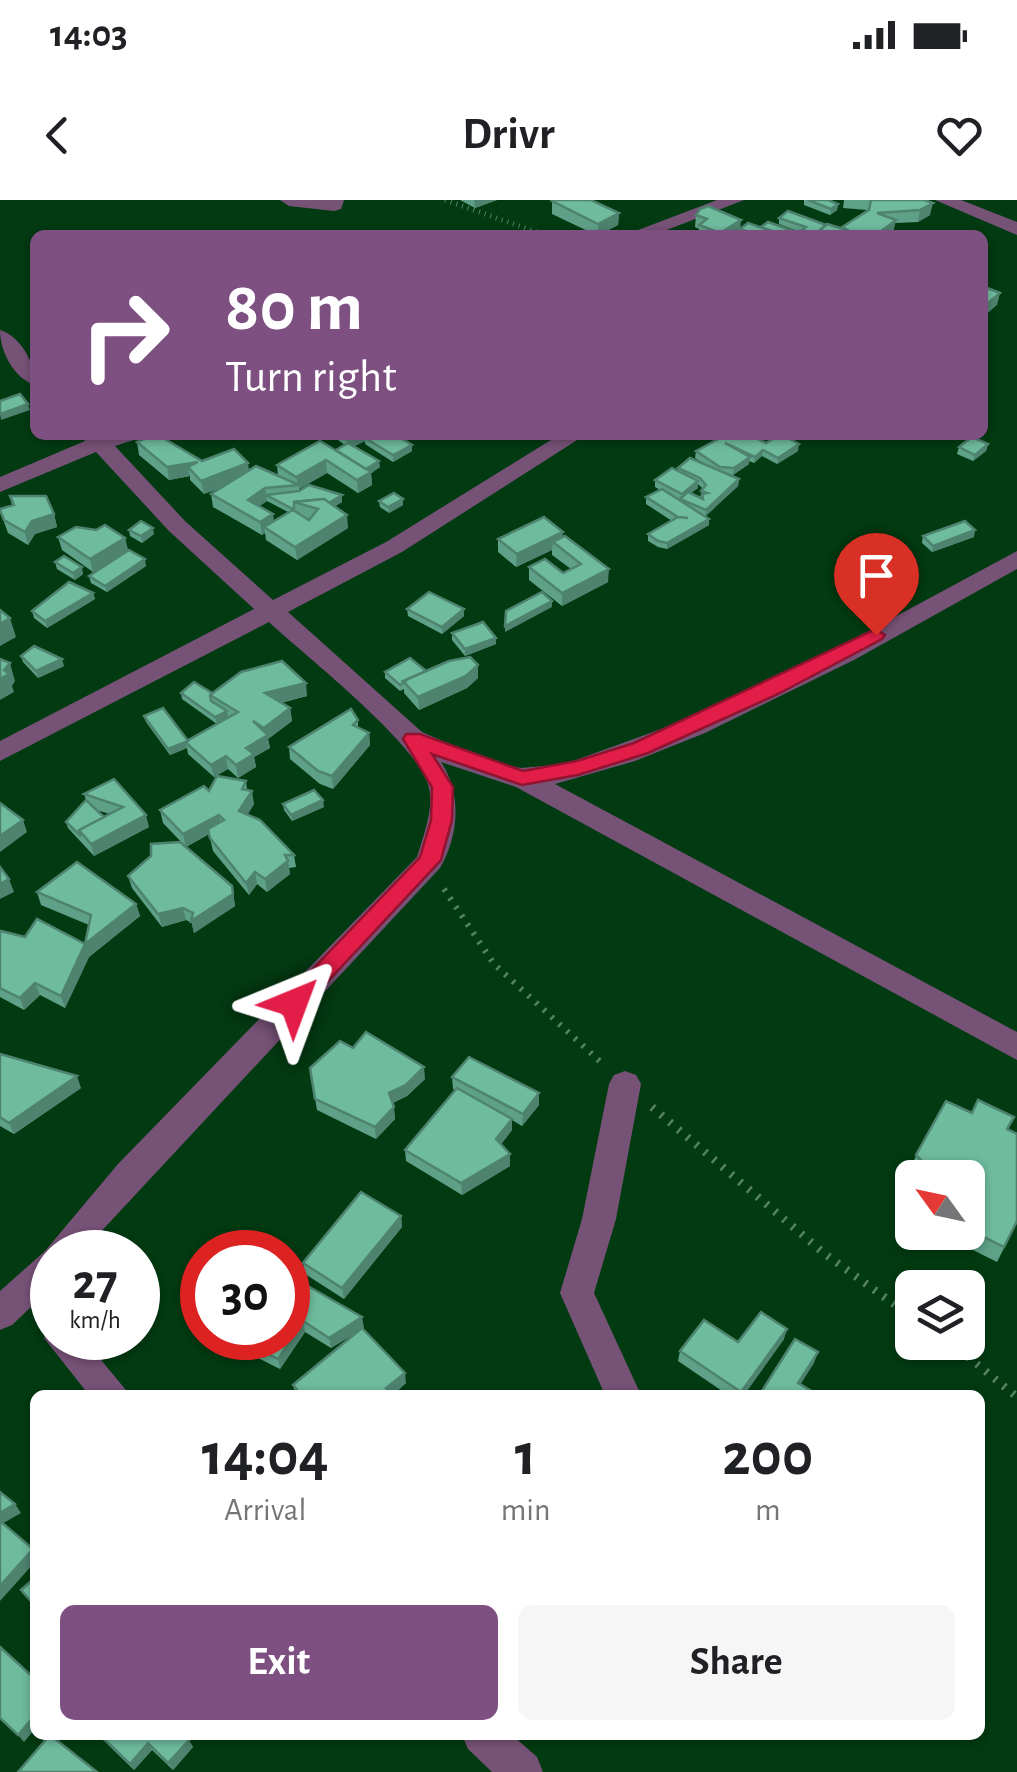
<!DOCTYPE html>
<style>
:root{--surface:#fff;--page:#f6f6f6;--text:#202124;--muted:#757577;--accent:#7e5081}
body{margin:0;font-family:"Alegreya Sans",sans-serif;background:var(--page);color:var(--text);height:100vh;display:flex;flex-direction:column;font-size:38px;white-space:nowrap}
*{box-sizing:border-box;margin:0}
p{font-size:32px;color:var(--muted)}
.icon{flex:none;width:55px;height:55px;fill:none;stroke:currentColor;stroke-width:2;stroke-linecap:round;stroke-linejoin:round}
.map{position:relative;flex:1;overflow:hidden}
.side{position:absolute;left:30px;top:1190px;width:955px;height:350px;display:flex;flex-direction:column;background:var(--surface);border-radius:15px;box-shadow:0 2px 8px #0004}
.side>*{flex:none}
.banner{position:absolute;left:30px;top:30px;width:958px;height:210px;border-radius:15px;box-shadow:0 2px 8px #0004;background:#7e5081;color:#fff;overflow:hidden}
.needle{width:65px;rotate:303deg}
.controls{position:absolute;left:895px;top:960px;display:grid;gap:20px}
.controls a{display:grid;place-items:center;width:90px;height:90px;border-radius:15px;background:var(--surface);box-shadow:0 2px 8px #0004;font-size:50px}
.speed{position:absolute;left:30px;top:1030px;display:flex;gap:20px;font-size:50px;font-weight:700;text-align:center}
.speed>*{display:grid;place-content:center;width:130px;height:130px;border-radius:50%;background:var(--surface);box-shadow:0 2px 8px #0004;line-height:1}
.speed small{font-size:25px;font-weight:400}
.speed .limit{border:15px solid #d22;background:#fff;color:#111}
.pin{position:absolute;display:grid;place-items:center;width:85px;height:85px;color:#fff;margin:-102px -42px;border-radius:50% 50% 50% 0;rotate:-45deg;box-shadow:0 0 10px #0007}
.pin .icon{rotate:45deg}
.me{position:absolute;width:110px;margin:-55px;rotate:44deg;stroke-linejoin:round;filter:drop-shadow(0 0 8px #0008)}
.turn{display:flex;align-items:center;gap:35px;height:210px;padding:0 30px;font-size:45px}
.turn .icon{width:130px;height:130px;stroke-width:2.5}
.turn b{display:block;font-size:70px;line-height:85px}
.eta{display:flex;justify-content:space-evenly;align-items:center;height:170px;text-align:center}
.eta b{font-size:60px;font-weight:600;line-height:70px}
.button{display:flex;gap:20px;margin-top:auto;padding:20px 30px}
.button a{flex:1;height:115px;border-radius:15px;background:var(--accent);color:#fff;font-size:40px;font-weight:600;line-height:115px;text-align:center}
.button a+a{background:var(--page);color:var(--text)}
.status{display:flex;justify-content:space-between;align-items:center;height:70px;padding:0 50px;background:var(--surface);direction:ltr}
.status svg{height:28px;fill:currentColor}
header{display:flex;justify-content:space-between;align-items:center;height:130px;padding:0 30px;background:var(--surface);font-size:45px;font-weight:600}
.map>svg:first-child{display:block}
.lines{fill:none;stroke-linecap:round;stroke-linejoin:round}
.path-far2{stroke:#568260;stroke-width:5;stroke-dasharray:1 5;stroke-linecap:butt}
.path-far1{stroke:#568260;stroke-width:6;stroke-dasharray:2.5 8;stroke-linecap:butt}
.path{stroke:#568260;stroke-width:8;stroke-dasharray:2.5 9;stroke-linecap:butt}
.minor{fill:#775277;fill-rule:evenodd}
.wall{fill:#5fa188;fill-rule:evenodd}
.shaded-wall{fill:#4e836f}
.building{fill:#6fbb9e;stroke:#4e836f;stroke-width:2.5}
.route{fill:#e11d48;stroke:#92132f;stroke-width:2.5}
</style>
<div class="status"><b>14:03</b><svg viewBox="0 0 49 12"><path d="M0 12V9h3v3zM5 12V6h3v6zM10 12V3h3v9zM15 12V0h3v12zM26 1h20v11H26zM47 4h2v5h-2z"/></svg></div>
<header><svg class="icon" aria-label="back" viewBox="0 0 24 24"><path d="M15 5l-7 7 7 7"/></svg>Drivr<svg class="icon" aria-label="heart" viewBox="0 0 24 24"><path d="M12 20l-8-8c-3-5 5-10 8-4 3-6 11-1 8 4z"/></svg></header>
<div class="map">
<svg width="1017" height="1572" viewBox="0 0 1017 1572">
<rect width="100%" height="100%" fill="#023a11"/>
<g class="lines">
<path class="path-far2" d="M445,0L545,35"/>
<path class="path-far1" d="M444,689L494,764L605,866"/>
<g class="path">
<path d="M652,907L825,1054L912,1117"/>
<path d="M950,1142L1017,1197"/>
</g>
<g class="minor">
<path d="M280,0H344L341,9L334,11L289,6Z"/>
<path d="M717,0H744L654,35H625Z"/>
<path d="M935,0H961L1017,22V35Z"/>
<path d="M0,130C22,137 35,164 35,185C13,178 0,151 0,130Z"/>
<path d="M81,235H149L115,246L185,321L273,400L386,342L559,235H585L402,352L288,412L422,532L489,561L521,568L565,564L686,520L837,448L1017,351V369L854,460L705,533L635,561L555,584L1017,832V860L516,587L441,562C462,594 459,635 440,668L82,1052H52V1138H83L130,1195H89L44,1138L47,1131L40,1128L31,1107L12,1125L0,1130V1091L45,1051L118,964L417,657C423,637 434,609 429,588C421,546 304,455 269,422L0,561V541L254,409L169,331L96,252L0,292V277L85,241Z"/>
<path d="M625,871L636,875L641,884L616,1019L594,1093L641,1195H605L560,1093L582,1019L609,884L614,875Z"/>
<path d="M462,1535H512L537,1557L543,1572H492L468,1549Z"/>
</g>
</g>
<g class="wall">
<path d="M460,0H497L475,8Z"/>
<path d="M804,0H828L838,4L837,10L830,15L804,5Z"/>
<path d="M844,0H924L930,15L918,22L895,23L893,33L890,35H739L740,32L735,35H698L699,29L695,27L696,15L740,29L761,27L799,33L800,32L779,24V18L842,29V27L867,10L843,8Z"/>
<path d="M552,1L619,13L618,25L599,35H596L552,14Z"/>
<path d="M338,235H396L412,245V251L393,262L365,244V241L354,246L380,267L371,273L372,285L358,293L327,273L299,289V291L342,295V302L334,307L348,328L297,360L266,340L265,333L262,335L213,307L211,294L223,287L204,294L190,280V276L169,280L139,255L137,242L202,261L278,276L277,265L336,251L345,245L338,240ZM267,301L288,312L274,321L259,306Z"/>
<path d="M766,243L798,251L777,264L762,256L754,263L749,261V264L733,275L728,274L739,279L738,286L705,316L709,319V325L667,349L658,347L648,341V334L672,321L646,304V297L660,290L655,287V280L678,271V268L706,265L695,258L696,251ZM698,284L703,289L700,297L691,293L698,288Z"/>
<path d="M988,244L986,251L973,261L957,254L959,247Z"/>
<path d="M10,296L54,314L57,327L35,334L28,345L8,333L0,311L12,306Z"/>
<path d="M379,301L403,305L389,313L380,307Z"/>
<path d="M129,330L154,334L142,343L130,336Z"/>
<path d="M923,336L974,337L932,352L922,343Z"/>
<path d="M58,337L125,338L128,350L146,366L107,392L91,383L89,376L117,358L93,372L62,350Z"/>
<path d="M562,337L608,382L562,406L529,380V367L563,373L571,369L552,355V350L516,367L498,352V339Z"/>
<path d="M55,362L83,374L75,380L57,369Z"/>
<path d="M93,393L95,399L47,428L34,418L32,411Z"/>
<path d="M407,409H464V416L442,434L408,416Z"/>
<path d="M452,433L496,444L465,456L452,440Z"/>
<path d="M21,456L64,466L38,478L23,462Z"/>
<path d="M478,465V478L467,488L419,510L404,493V489L400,491L385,478V472L426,471Z"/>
<path d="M181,493H212L307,496L281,503L290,508L292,521L268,539L270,548L254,557L256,567L238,578L228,569L214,577L188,554L187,548L170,555L146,522L144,516L187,540L217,524L182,499Z"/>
<path d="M358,520V527L369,533L370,545L333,589L320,584L290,559L289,547Z"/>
<path d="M114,579L149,627L94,656L68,628L66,622L86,600L84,594ZM96,610L110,614L104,617Z"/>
<path d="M246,581L247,590L254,604L247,615L294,655L296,667L289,668L290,674L267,692L257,684L249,695L213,651L209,634L186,647L163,623L160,610L209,591Z"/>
<path d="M283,604L324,607L292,621L284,610Z"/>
<path d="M128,676L232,686L235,706L194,733L192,723L186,720L162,727L132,688Z"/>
<path d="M37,692L136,704L140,716L89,757L65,808L40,795L24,810L0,797V732L25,737L85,744L89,725L41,705Z"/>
<path d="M353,848L425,879L407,896L393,903L395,919L376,939L317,910L310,868Z"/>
<path d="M0,854L81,888L14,934L0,926Z"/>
<path d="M452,877L539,893V905L522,926L512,920V930L501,944L510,954V966L462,995L406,961L405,950L455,890L453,889Z"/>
<path d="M1008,930L1017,1022L997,1062L937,1032H968V978H916L910,972L916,955Z"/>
<path d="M401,1016L402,1027L344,1099L305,1074L303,1063Z"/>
<path d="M288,1095L364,1128L362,1129L406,1183L393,1195H296L293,1185L360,1130L331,1148L305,1132L280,1169L250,1154L247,1144Z"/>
<path d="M784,1139L744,1195H728L678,1161L680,1151L738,1142Z"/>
<path d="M98,1535H184L193,1547L173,1570L152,1550L134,1570Z"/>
</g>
<g class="shaded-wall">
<path d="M474,0H497L475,8Z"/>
<path d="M933,3L930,15L918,22L920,10Z"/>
<path d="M838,4L837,10L830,15L831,9Z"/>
<path d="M619,13L618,25L598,35V24Z"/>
<path d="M741,20L740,32L735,35H720V33Z"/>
<path d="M896,20L893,33L890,35H876Z"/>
<path d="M1000,93L997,105L982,118V108Z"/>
<path d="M28,204L30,210L1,220L0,214Z"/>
<path d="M363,235H375L365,238V241L351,248L350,242Z"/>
<path d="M799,244L798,251L777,264L778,258Z"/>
<path d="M988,244L986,251L973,261L975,255Z"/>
<path d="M412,245V251L393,262V255Z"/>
<path d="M763,250L762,256L754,263L755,257Z"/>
<path d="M750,257L749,264L733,275L734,268Z"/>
<path d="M326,260L327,273L299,289L296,277Z"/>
<path d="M379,261L380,267L371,273L372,285L358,293L357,280L366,269Z"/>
<path d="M198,262L188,267L190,276L169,280L167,267Z"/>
<path d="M248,263L250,276L204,294L201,281Z"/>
<path d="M739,279L738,286L705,317L706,310Z"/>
<path d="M698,281V288L682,300V294Z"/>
<path d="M265,288L267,301L250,313L248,300Z"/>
<path d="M342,295V302L325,312L324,306Z"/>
<path d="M403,299V305L389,313L388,307Z"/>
<path d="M54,314L57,327L35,334L28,345L25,332L32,321Z"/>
<path d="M273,314L275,327H264L265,333L262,335L260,322Z"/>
<path d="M347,315L348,328L297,360L295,347Z"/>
<path d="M709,319V325L667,349V343Z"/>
<path d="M153,328L154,334L142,343L141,336Z"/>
<path d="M975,330L974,337L932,352L933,346Z"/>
<path d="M563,332L562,345L553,342L552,350L516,367L517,354Z"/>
<path d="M125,338L128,351L93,372L90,359Z"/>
<path d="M145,359L146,366L107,392L105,386Z"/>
<path d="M82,367L83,374L75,380L73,373Z"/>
<path d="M609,369L608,382L562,406V393Z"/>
<path d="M93,393L95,399L47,428L45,421Z"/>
<path d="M552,401V407L505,432V426Z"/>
<path d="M464,409V416L442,434V427Z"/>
<path d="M10,418L16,437L0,446V424Z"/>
<path d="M496,438V444L465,456V449Z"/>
<path d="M62,459L64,466L38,478L36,471Z"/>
<path d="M10,463L15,481L12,486L14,492L0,500V479Z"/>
<path d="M478,465V478L467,488L419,510L418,497Z"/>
<path d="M306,483L307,496L267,506L265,493Z"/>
<path d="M290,508L292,521L268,539L270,548L254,557L256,567L238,578L236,565L246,548L265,536L264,528Z"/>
<path d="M227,511L228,517L217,524L215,517Z"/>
<path d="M369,533L370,545L333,589L332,576Z"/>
<path d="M185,542L187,548L170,555L168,549Z"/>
<path d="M226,556L228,569L214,577L211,565Z"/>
<path d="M252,591L254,604L242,624L239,611Z"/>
<path d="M323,600L324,607L292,621L291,615Z"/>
<path d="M146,615L149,627L94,656L91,644Z"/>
<path d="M219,615L222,627L186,647L183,634Z"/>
<path d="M23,620L27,632L0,652V636Z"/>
<path d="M288,661L290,674L267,692L265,679Z"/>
<path d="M255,672L257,684L249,695L246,683Z"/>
<path d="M9,679L14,692L0,699V684Z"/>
<path d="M232,686L235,706L194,733L191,721Z"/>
<path d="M136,704L140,716L89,757L65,808L61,796L85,744Z"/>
<path d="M183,708L186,720L162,727L158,714Z"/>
<path d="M35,783L40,795L24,810L20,798Z"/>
<path d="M424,867L425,879L407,896L390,904L389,893Z"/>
<path d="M77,876L81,888L14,934L9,923Z"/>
<path d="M539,893V905L522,926L523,914Z"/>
<path d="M394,907L395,919L376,939L375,927Z"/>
<path d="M512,919V930L496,951V939Z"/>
<path d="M510,954V966L462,995L461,983Z"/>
<path d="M401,1016L402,1027L344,1099L342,1088Z"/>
<path d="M362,1117L364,1128L331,1148L329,1138Z"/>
<path d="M303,1121L305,1132L280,1169L278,1159Z"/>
<path d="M787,1129L784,1139L744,1195H740Z"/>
<path d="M818,1152L814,1163L795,1193L798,1183Z"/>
<path d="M405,1173L406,1183L391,1195L386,1188Z"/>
<path d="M15,1304L21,1313L0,1325V1313Z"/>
<path d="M33,1349L35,1352V1362L0,1401V1386Z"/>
<path d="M35,1515V1529L24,1542L18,1535Z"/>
<path d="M189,1540L193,1547L173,1570L168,1563Z"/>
<path d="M148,1543L152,1550L134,1570L130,1564Z"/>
</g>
<g class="building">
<path d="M554,0H591L619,13L598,24L552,1Z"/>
<path d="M808,0H828L838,4L831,9Z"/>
<path d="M871,0H924L933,3L920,10L877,13L896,20L876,35H814L827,24L850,31L842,27L869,10Z"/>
<path d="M708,6L741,20L720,33L699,25L707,19L696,15L700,9Z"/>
<path d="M788,11L826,25L814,35H782L761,27L768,22L799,33L806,27L779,18Z"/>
<path d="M748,23L782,35H757L740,29Z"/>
<path d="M982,86L1000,93L982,108Z"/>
<path d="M20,194L28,204L0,214V201Z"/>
<path d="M153,235H158L202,261L234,249L248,263L201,281L188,267L198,262L167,267L137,242Z"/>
<path d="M340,235H363L350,242Z"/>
<path d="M369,235H396L412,245L393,255L365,238Z"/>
<path d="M726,235H750L766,243L779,235H782L799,244L778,258L763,250L755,257L725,243L750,257L734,268L720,267L696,251Z"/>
<path d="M972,237L988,244L975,255L959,247Z"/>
<path d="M320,241L371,272L357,280L326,260L296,277L277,265Z"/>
<path d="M348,243L379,261L366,269L336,250Z"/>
<path d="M690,258L739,279L706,310L680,299L688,292L703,299L702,294L707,293L701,291L706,285L700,278L678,268Z"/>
<path d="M256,266L299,285L265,288L248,300L273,314L260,322L211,294Z"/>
<path d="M672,268L698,281L682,294L655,280Z"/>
<path d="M309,285L342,295L329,303L324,299L294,302V309H293L266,295L299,291Z"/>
<path d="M662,289L709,319L667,343L658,341L648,334L678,317L688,318L678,317L646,297Z"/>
<path d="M394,293L403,299L388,307L379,301Z"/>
<path d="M10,296H46L54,314L32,321L25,332L4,320L0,310V309L14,305Z"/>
<path d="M324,299L347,315L295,347L264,327L293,310L309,320L318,309L294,302Z"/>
<path d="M544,317L563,332L517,354L498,339Z"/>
<path d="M141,321L153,328L141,336L129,330Z"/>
<path d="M965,321L975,330L933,346L923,336Z"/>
<path d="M105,325L125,338L90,359L58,337L76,327L96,330Z"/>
<path d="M565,336L609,369L562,393L529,367L545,359L563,373L581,364L553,342Z"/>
<path d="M129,350L145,359L105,386L89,376Z"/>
<path d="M64,356L82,367L73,373L55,362Z"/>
<path d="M69,382L93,393L45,421L32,411Z"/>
<path d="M429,392L464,409L442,427L407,409Z"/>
<path d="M542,392L552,401L505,426L506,411Z"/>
<path d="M0,410L10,418L0,424Z"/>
<path d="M483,422L496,438L465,449L452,433Z"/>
<path d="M34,446L62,459L36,471L21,456Z"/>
<path d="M470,457L478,465L466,476L418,497L403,481L449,461Z"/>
<path d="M410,458L426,471L403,481L405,482L400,485L385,472Z"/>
<path d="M0,459L10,463L4,470L9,474L0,479Z"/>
<path d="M282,461L306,483L265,493L290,508L264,528L253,521L268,535L246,548L254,554L236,565L226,556L211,565L185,542L238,512L210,495L241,472Z"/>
<path d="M194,482L212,493L210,495L211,501L227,511L215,517L181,493Z"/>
<path d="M163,508L188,541L168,549L144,516Z"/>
<path d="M351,509L358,520L353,525L369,533L332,576L318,571L289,547Z"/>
<path d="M217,576L246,581L242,589L252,591L239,611L260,620L294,655H285L288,661L265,679L255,672L246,683L210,638L208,629L224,620L219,615L183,634L160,610L204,586L209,591Z"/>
<path d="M114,579L146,615L91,644L79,630L123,607L84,594Z"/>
<path d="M314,590L323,600L291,615L283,604Z"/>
<path d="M86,600L104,617L79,630L81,636L66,622Z"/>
<path d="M0,603L23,620L0,636Z"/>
<path d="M180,642L232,686L233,694L191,721L193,713L183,708L158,714L128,676L151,656V644Z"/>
<path d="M77,662L136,704L85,744L61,796L35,783L20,798L0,788V732L1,731L25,737L37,719L85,744L91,715L37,692Z"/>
<path d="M0,667L9,679L0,684Z"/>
<path d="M366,832L424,867L406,885L389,893L394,907L375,927L315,899L310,868L340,841L353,848Z"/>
<path d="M0,854L77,876L9,923L0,917Z"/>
<path d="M469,857L539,893L523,914L452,877Z"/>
<path d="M457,888L512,919L496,939L510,954L461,983L405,950Z"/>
<path d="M978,900L1014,917L1007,929L1017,934V1021L1004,1047L968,1029V978H937V976L916,955L946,901L972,913Z"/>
<path d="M361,992L401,1016L342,1088L303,1063Z"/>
<path d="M299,1081L362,1117L329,1138L303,1121L278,1159L247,1144L252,1138H288V1095Z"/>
<path d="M761,1112L787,1129L741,1192L680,1151L704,1120L738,1142Z"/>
<path d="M362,1128L405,1173L386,1188L393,1195H302L293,1185Z"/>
<path d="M795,1139L818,1152L798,1183L818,1195L760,1194Z"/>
<path d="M0,1292L15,1304L0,1313Z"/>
<path d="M0,1321L33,1349L0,1386Z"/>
<path d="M35,1378V1406L21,1390Z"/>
<path d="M0,1447L35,1479V1515L18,1535L0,1518Z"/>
<path d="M50,1535L97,1572H18Z"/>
<path d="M100,1535H184L189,1540L168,1563L148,1543L130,1564Z"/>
</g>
<path class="route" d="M876,429L885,435L882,439L778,494L648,553L578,575L522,585L432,554L453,587L452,620L441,660L302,809H286V797L420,657L431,620L432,587L403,539L406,534H420L523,571L577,561L634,543Z"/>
</svg>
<div class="controls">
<a><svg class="needle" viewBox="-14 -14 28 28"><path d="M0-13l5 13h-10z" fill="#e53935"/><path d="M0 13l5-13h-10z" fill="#757577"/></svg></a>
<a><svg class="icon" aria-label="layers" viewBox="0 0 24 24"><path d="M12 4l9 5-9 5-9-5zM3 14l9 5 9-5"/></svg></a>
</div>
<div class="speed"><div>27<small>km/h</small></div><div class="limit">30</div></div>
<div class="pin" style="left:876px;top:435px;background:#d93025"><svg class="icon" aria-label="arrive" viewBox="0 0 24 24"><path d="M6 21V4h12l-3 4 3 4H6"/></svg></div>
<svg class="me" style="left:294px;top:803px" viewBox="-20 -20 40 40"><path d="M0-17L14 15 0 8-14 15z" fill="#e11d48" stroke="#fff" stroke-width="4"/></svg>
<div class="banner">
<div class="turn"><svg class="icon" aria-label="right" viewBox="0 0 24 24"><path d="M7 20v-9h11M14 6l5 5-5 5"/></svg><div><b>80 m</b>Turn right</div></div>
</div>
<section class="side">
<div class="eta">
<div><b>14:04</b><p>Arrival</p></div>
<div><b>1</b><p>min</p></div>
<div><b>200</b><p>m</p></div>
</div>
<div class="button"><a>Exit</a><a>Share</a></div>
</section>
</div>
